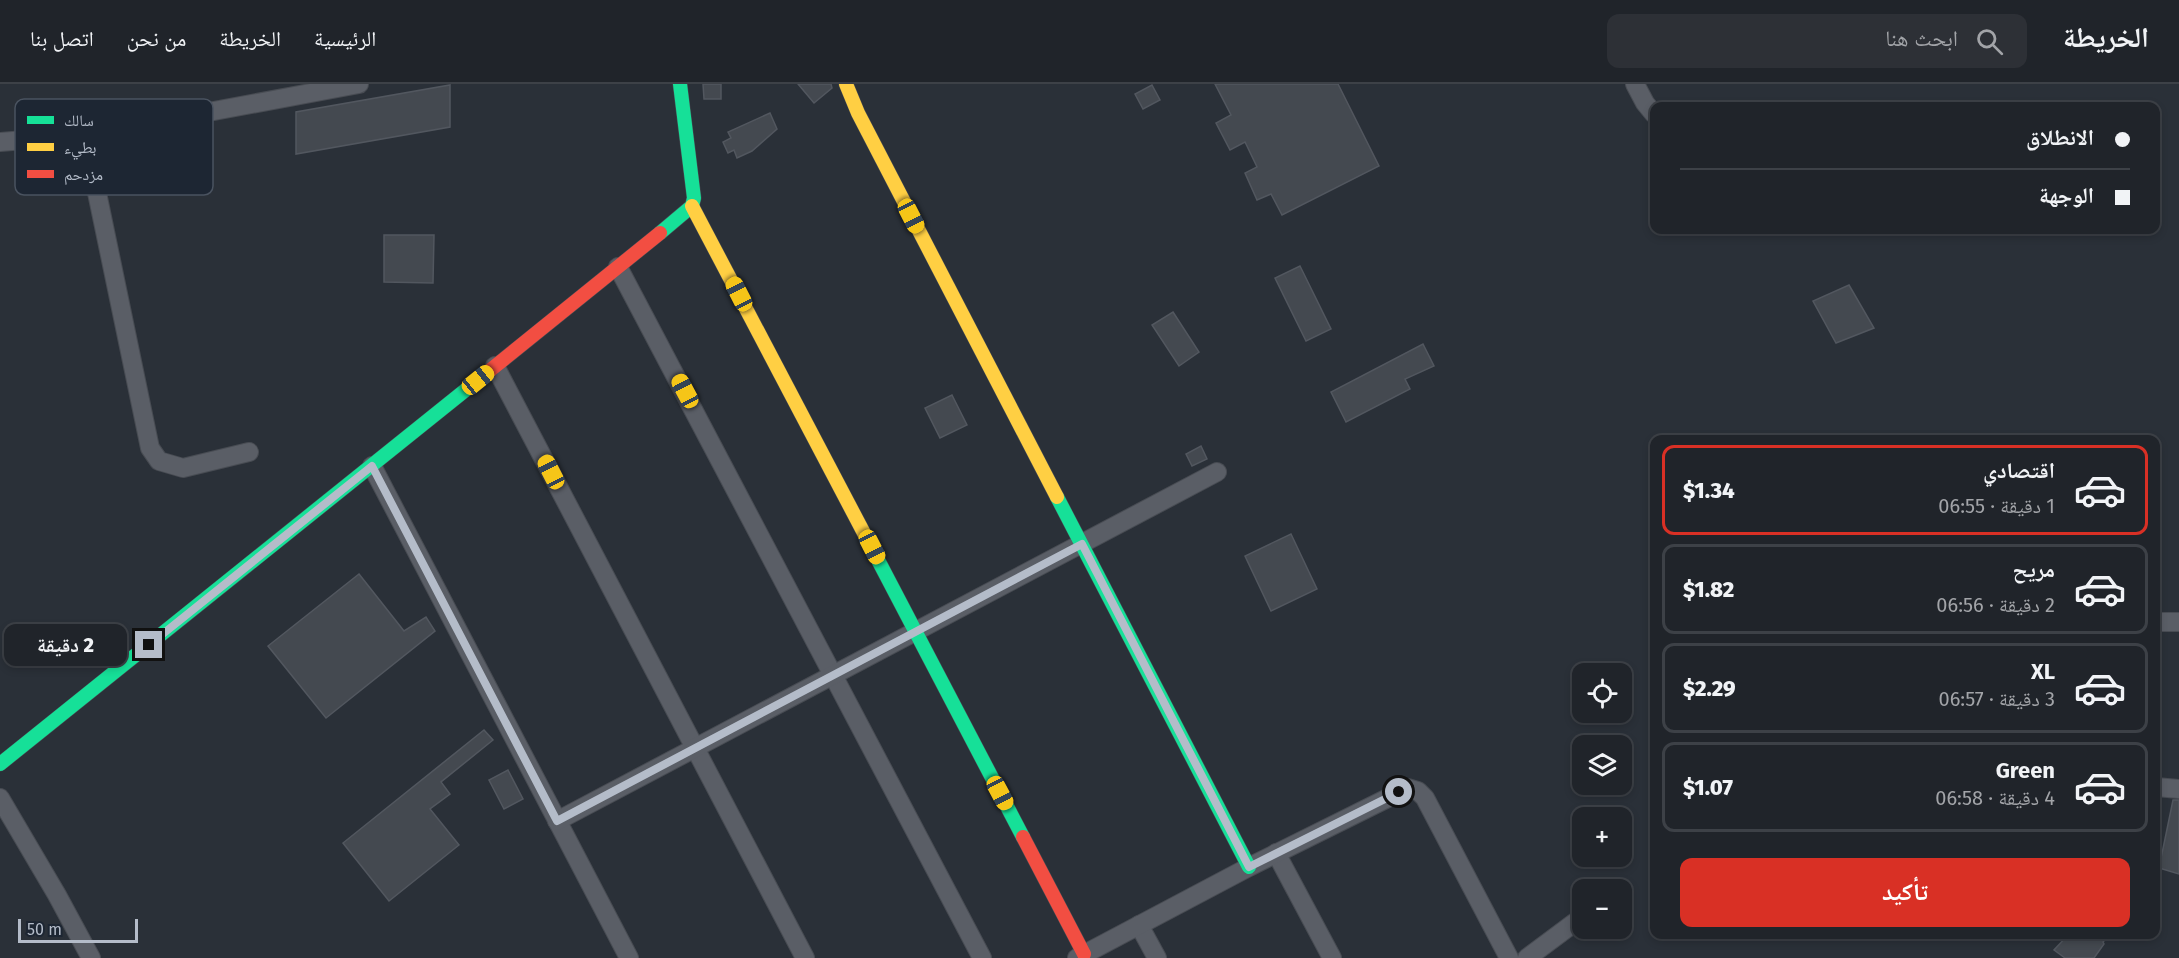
<!DOCTYPE html>
<html lang="ar">
<head>
<meta charset="utf-8">
<style>
  :root { --surface:#20242a; --page:#2d3036; --text:#f1f3f6; --muted:#a2a4a8; --line:#3d4147; --accent:#d93025 }
  body { margin:0; font-family:"Fira Sans","Noto Naskh Arabic",sans-serif; background:var(--page); color:var(--text); direction:rtl; height:100vh; display:flex; flex-direction:column; font-size:22px; white-space:nowrap }
  * { box-sizing:border-box; margin:0 }
  p { font-size:20px; color:var(--muted) }
  .icon { flex:none; width:33px; height:33px; fill:none; stroke:currentColor; stroke-width:2; stroke-linecap:round; stroke-linejoin:round }
  .map { position:relative; flex:1; overflow:hidden; direction:ltr }
  .panel { position:absolute; left:1650px; top:351px; width:510px; height:504px; display:flex; flex-direction:column; background:var(--surface); border-radius:12px; box-shadow:0 3px 9px #0003,0 0 0 2px var(--line); direction:rtl }
  .panel>* { flex:none }
  .guide { position:absolute; left:1650px; top:18px; width:510px; height:132px; border-radius:12px; box-shadow:0 3px 9px #0003,0 0 0 2px var(--line); direction:rtl; display:grid; align-content:center; height:132px; padding:0 30px; background:var(--surface) }
  .tools { position:absolute; left:1572px; top:579px; display:grid; gap:12px }
  .tools a { display:grid; place-items:center; width:60px; height:60px; border-radius:12px; background:var(--surface); box-shadow:0 3px 9px #0003,0 0 0 2px var(--line); font-size:30px }
  .scale { position:absolute; left:18px; bottom:15px; width:120px; box-sizing:border-box; padding-left:6px; border:3px solid #b4bcc9; border-top:0; font-size:16px; line-height:21px; white-space:nowrap; color:#b4bcc9; -webkit-text-stroke:4px #1d2633; paint-order:stroke }
  .end { position:absolute; width:27px; height:27px; margin:-14px; border:8px solid #b4bcc9; background:#111; box-shadow:0 0 0 3px #111 }
  .from { border-radius:50% }
  .bubble { position:absolute; height:42px; border-radius:12px; background:var(--surface); box-shadow:0 3px 9px #0003,0 0 0 2px var(--line); font-size:20px; font-weight:800; line-height:42px; text-align:center; direction:rtl }
  .car { position:absolute; width:18px; height:36px; margin:-18px -9px; border-radius:8px; box-shadow:0 0 4px 2px #0007; background:linear-gradient(#f5c518 24%,#345 0 40%,#f5c518 0 76%,#345 0 86%,#f5c518 0) }
  .guide b { display:flex; align-items:center; gap:21px; height:57px; font-size:22px }
  .guide b+b { border-top:2px solid var(--line) }
  .guide i { width:15px; height:15px; background:var(--text) }
  ul { padding:10px 0 0; list-style:none }
  li { display:flex; align-items:center; gap:18px; height:90px; margin:0 12px 9px; padding:0 18px; border:3px solid var(--line); border-radius:12px }
  li div { flex:1 }
  li b { display:block; font-size:22px }
  li em { font-style:normal; font-weight:800 }
  li.selected { border-color:var(--accent) }
  li>.icon { width:54px; height:54px; stroke-width:1.5 }
  .primary-button { display:flex; gap:12px; margin-top:auto; padding:12px 30px }
  .primary-button a { flex:1; height:69px; border-radius:12px; background:var(--accent); color:#fff; font-size:24px; font-weight:800; line-height:69px; text-align:center }
  header { display:flex; align-items:center; gap:36px; box-sizing:border-box; height:84px; padding:0 30px; background:var(--surface); border-bottom:2px solid var(--line) }
  header strong { font-size:28px }
  nav { display:flex; gap:33px; margin-inline-start:auto; font-size:21px }
  .search { width:420px; height:54px; background:var(--page); display:flex; align-items:center; gap:15px; box-sizing:border-box; padding:0 21px; border-radius:12px; color:var(--muted); font-size:22px }
  .map>svg:first-child { display:block }
</style>
</head>
<body>
<header>
<strong>الخريطة</strong>
<div class="search"><svg class="icon" aria-label="search" viewBox="0 0 24 24"><circle cx="10" cy="10" r="6"/><path d="M15 15l6 6"/></svg>ابحث هنا</div>
<nav><a>الرئيسية</a><a>الخريطة</a><a>من نحن</a><a>اتصل بنا</a></nav>
</header>
<div class="map">
<svg width="2179" height="874" viewBox="0 0 2179 874">
  <rect width="100%" height="100%" fill="#2a3038"/>
  <!-- building -->
  <g fill="#444950" stroke="#52575f" stroke-width="1.5">
    <polygon points="703,0 721,0 721,15 704,15"/>
    <polygon points="798,0 831,0 832,4 814,19"/>
    <polygon points="1215,0 1338,0 1379,82 1282,131 1271,110 1257,116 1245,89 1257,83 1245,58 1230,66 1216,39 1231,31"/>
    <polygon points="450,1 450,43 296,70 296,28"/>
    <polygon points="1152,1 1160,16 1143,25 1135,10"/>
    <polygon points="770,29 777,45 752,67 737,74 734,66 728,69 723,58 731,54 728,48"/>
    <polygon points="384,151 434,151 433,199 384,198"/>
    <polygon points="1300,182 1331,245 1306,257 1275,194"/>
    <polygon points="1849,201 1874,244 1836,259 1813,217"/>
    <polygon points="1173,228 1199,268 1179,282 1152,241"/>
    <polygon points="1423,260 1434,282 1405,295 1410,305 1346,338 1331,308"/>
    <polygon points="952,311 967,341 940,354 925,324"/>
    <polygon points="1201,362 1207,375 1192,382 1186,370"/>
    <polygon points="1291,450 1317,505 1271,527 1245,472"/>
    <polygon points="359,490 404,547 426,533 435,547 326,634 268,562"/>
    <polygon points="484,646 493,656 441,698 450,710 430,725 459,761 389,817 343,759"/>
    <polygon points="508,686 523,715 504,725 489,696"/>
    <polygon points="2173,716 2179,716 2179,790 2159,784"/>
    <polygon points="2069,850 2110,850 2103,858 2104,860 2094,874 2065,874 2054,866"/>
  </g>
  <g fill="none" stroke-linecap="round" stroke-linejoin="round">
    <!-- street casing -->
    <g stroke="#484c53" stroke-width="20">
      <g id="street">
        <polyline points="1635,0 1645,19 1654,30"/>
        <polyline points="85,51 150,364 159,377 183,384 249,368"/>
        <polyline points="0,58 85,51 359,0"/>
        <polyline points="618,183 982,874"/>
        <polyline points="495,282 805,874"/>
        <polyline points="372,382 629,874"/>
        <polyline points="2156,538 2179,538"/>
        <polyline points="2156,703 2179,705"/>
        <polyline points="0,714 57,811 91,874"/>
        <polyline points="557,737 1217,388"/>
        <polyline points="1276,769 1332,874"/>
        <polyline points="1139,841 1157,874"/>
        <polyline points="1077,874 1249,783 1408,704 1418,707 1425,714 1509,874"/>
        <polyline points="1527,874 1582,833"/>
      </g>
    </g>
    <!-- fast casing -->
    <g stroke="#484c53" stroke-width="15">
      <g id="fast">
        <polyline points="660,149 692,122 694,114 680,0"/>
        <polyline points="1057,413 1249,783"/>
        <polyline points="866,453 1023,753"/>
        <polyline points="0,680 478,296"/>
      </g>
    </g>
    <!-- slow casing -->
    <g stroke="#484c53" stroke-width="15">
      <g id="slow">
        <polyline points="846,0 858,29 1057,413"/>
        <polyline points="692,122 866,453"/>
      </g>
    </g>
    <!-- jam casing -->
    <g stroke="#484c53" stroke-width="15">
      <g id="jam">
        <polyline points="478,296 660,149"/>
        <polyline points="1023,753 1084,870"/>
      </g>
    </g>
    <!-- street -->
    <use href="#street" stroke="#5a5e66" stroke-width="18"/>
    <!-- fast -->
    <use href="#fast" stroke="#16e098" stroke-width="14"/>
    <!-- slow -->
    <use href="#slow" stroke="#ffcf43" stroke-width="14"/>
    <!-- jam -->
    <use href="#jam" stroke="#f24e42" stroke-width="14"/>
  </g>
  <g fill="none" stroke-linecap="round" stroke-linejoin="round">
    <!-- route -->
    <polyline stroke="#b4bcc9" stroke-width="8" points="149,561 372,382 557,737 1082,460 1249,783 1399,708"/>
  </g>
  <!-- legend -->
  <rect x="15" y="15" width="198" height="96" rx="9" fill="#1d2633" stroke="#4a5360" stroke-width="1.5"/>
  <rect x="27" y="32" width="27" height="8" fill="#16e098"/>
  <rect x="27" y="59" width="27" height="8" fill="#ffcf43"/>
  <rect x="27" y="86" width="27" height="8" fill="#f24e42"/>
  <g font-size="16" fill="#b4bcc9">
    <text x="64" y="42">سالك</text>
    <text x="64" y="69">بطيء</text>
    <text x="64" y="96">مزدحم</text>
  </g>
</svg>
<div class="tools">
<a><svg class="icon" aria-label="locate" viewBox="0 0 24 24"><circle cx="12" cy="12" r="6"/><path d="M12 2v4M12 18v4M2 12h4M18 12h4"/></svg></a>
<a><svg class="icon" aria-label="layers" viewBox="0 0 24 24"><path d="M12 4l9 5-9 5-9-5zM3 14l9 5 9-5"/></svg></a>
<a>+</a>
<a>−</a>
</div>
<div class="scale">50 m</div>
<i class="end from" style="left:1399px;top:708px"></i>
<i class="end" style="left:149px;top:561px"></i>
<div class="bubble" style="left:4px;top:540px;width:123px">2 دقيقة</div>
<i class="car" style="left:911px;top:132px;rotate:153deg"></i>
<i class="car" style="left:739px;top:210px;rotate:333deg"></i>
<i class="car" style="left:478px;top:296px;rotate:51deg"></i>
<i class="car" style="left:685px;top:307px;rotate:332deg"></i>
<i class="car" style="left:551px;top:388px;rotate:333deg"></i>
<i class="car" style="left:872px;top:463px;rotate:153deg"></i>
<i class="car" style="left:1000px;top:709px;rotate:152deg"></i>
<div class="guide">
<b><i class="from"></i>الانطلاق</b>
<b><i></i>الوجهة</b>
</div>
<section class="panel">
<ul>
<li class="selected"><svg class="icon" aria-label="car" viewBox="0 0 24 24"><path d="M5 17H2v-5l4-1 3-4h7l3 4 3 1v5h-3M9 17h6M6 11h13"/><circle cx="7" cy="17" r="2"/><circle cx="17" cy="17" r="2"/></svg><div><b>اقتصادي</b><p>1 دقيقة · 06:55</p></div><em>$1.34</em></li>
<li><svg class="icon" aria-label="car" viewBox="0 0 24 24"><path d="M5 17H2v-5l4-1 3-4h7l3 4 3 1v5h-3M9 17h6M6 11h13"/><circle cx="7" cy="17" r="2"/><circle cx="17" cy="17" r="2"/></svg><div><b>مريح</b><p>2 دقيقة · 06:56</p></div><em>$1.82</em></li>
<li><svg class="icon" aria-label="car" viewBox="0 0 24 24"><path d="M5 17H2v-5l4-1 3-4h7l3 4 3 1v5h-3M9 17h6M6 11h13"/><circle cx="7" cy="17" r="2"/><circle cx="17" cy="17" r="2"/></svg><div><b>XL</b><p>3 دقيقة · 06:57</p></div><em>$2.29</em></li>
<li><svg class="icon" aria-label="car" viewBox="0 0 24 24"><path d="M5 17H2v-5l4-1 3-4h7l3 4 3 1v5h-3M9 17h6M6 11h13"/><circle cx="7" cy="17" r="2"/><circle cx="17" cy="17" r="2"/></svg><div><b>Green</b><p>4 دقيقة · 06:58</p></div><em>$1.07</em></li>
</ul>
<div class="primary-button"><a>تأكيد</a></div>
</section>
</div>
</body>
</html>
